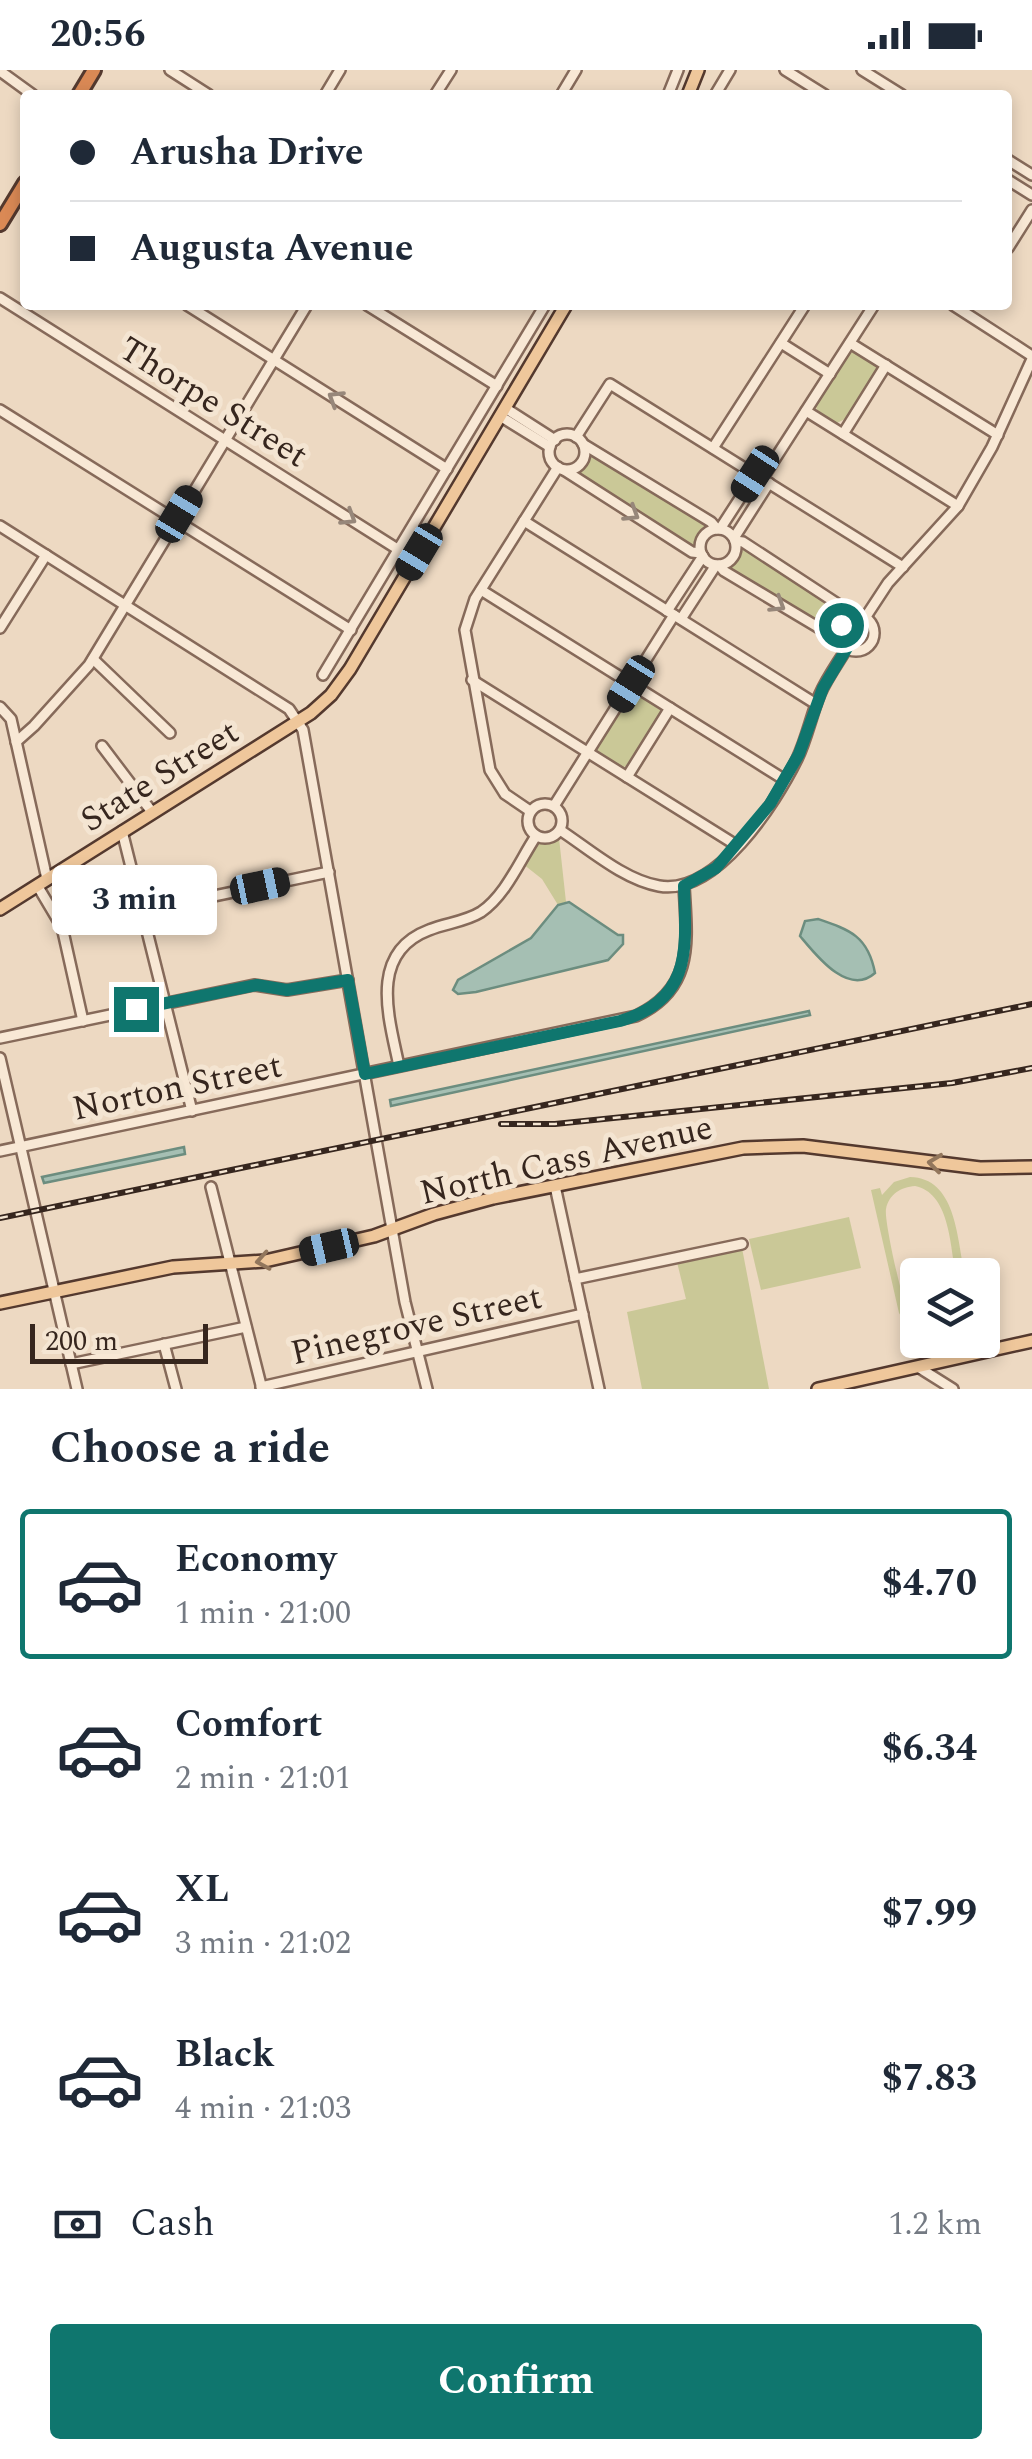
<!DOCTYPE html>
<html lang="en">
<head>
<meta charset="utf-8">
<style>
  :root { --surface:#fff; --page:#f6f6f7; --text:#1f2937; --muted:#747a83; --line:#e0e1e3; --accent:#0f766e }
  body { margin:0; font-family:Spectral,serif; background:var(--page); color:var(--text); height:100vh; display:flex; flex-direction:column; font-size:38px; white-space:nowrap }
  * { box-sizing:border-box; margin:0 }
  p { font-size:32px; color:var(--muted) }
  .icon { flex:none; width:55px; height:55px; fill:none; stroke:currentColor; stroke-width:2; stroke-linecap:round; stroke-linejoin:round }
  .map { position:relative; height:1319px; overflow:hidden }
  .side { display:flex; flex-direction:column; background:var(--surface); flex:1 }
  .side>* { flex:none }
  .hud { position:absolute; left:20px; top:20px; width:992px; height:220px; border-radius:10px; box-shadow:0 5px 15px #0003; display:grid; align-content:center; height:220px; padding:0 50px; background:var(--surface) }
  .tools { position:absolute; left:900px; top:1188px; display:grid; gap:20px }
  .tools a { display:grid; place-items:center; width:100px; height:100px; border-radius:10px; background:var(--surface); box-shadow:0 5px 15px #0003; font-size:50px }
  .scale { position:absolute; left:30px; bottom:25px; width:178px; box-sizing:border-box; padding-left:10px; border:5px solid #36261e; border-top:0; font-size:28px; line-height:35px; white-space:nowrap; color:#36261e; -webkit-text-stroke:8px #f4e5d2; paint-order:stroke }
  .end { position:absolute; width:45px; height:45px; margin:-22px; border:12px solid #0f766e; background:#fff; box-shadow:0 0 0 5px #fff }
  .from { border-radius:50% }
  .bubble { position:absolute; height:70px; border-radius:10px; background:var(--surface); box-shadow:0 5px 15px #0003; font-size:32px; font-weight:700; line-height:70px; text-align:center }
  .car { position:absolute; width:30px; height:60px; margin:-30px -15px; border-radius:12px; box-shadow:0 0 8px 2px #0007; background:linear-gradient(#222 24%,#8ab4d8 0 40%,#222 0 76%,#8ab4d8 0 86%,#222 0) }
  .hud b { display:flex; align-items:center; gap:35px; height:95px; font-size:38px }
  .hud b+b { border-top:2px solid var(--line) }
  .hud i { width:25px; height:25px; background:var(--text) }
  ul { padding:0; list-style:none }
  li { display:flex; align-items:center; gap:30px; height:150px; margin:0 20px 15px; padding:0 30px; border:5px solid transparent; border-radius:10px }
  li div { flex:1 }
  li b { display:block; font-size:38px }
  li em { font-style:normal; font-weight:700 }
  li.selected { border-color:var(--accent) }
  li>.icon { width:90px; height:90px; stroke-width:1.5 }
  h2 { padding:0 50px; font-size:45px; line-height:120px }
  .pay { display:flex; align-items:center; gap:25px; height:110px; padding:0 50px; font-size:38px }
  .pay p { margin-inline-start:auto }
  .primary-button { display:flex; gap:20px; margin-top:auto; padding:20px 50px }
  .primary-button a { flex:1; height:115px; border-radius:10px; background:var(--accent); color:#fff; font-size:40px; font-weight:700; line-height:115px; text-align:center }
  .status { display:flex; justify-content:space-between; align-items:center; height:70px; padding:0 50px; background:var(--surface); direction:ltr }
  .status svg { height:28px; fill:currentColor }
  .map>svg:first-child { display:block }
</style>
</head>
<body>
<div class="status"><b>20:56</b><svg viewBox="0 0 49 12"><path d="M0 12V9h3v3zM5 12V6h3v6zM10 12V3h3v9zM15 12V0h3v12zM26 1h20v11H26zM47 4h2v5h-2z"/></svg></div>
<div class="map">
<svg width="1032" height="1319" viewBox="0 0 1032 1319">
  <rect width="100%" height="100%" fill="#edd9c2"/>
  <!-- green -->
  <g fill="#cac897">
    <polygon points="856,281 873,292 877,299 847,348 835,354 818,343 815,334 848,284"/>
    <polygon points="589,382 708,455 700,465 696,477 576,404 585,394"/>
    <polygon points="740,476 847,543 839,550 834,564 728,498 736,488"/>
    <polygon points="637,622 661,641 631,694 621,698 599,684 596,678 628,625"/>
    <polygon points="559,768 566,832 558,835 542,809 523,794 535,774"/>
    <path d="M 910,1107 C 957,1108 957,1170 965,1205 L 956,1205 C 950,1176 950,1123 915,1116 C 901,1117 889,1124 886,1139 C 884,1151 902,1230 908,1242 C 913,1252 918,1252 917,1263 L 906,1254 L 899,1243 L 871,1120 L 880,1118 L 882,1125 L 894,1112 Z"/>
    <polygon points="849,1147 861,1198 761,1220 749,1169"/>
    <polygon points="742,1178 769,1319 642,1319 627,1242 686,1229 677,1192"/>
  </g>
  <!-- water -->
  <g fill="#a5bfb3" stroke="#6c8d7f" stroke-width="2.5">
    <polygon points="569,832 618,865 623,865 623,874 608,890 476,922 458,924 453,920 458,910 531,868 558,835"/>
    <path d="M 818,849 C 850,860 868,866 875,903 C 848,927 816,885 800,866 L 805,851 Z"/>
    <polygon points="809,941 810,945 391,1036 390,1030"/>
    <polygon points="184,1077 185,1084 44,1113 42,1107"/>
  </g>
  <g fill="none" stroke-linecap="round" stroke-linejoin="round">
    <!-- minor casing -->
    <g stroke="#866a5a" stroke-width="14">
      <g id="minor">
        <polyline points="170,0 209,25"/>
        <polyline points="785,0 825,25"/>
        <polyline points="862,0 902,25"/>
        <polyline points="0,1 33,25"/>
        <polyline points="325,25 340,0"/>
        <polyline points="435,25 451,0"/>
        <polyline points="561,25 576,0"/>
        <polyline points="668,25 678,0"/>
        <polyline points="715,25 730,0"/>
        <polyline points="1008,90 1032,105"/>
        <polyline points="1008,110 1032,125"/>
        <polyline points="1008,178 1032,140"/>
        <polyline points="0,228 399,480"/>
        <polyline points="187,235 447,399"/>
        <polyline points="367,235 497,316"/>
        <polyline points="953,235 1032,286"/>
        <polyline points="781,273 830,304"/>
        <polyline points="850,273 998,365"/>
        <polyline points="505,338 555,370"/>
        <polyline points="0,340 351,560"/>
        <polyline points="806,341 958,436"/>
        <polyline points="500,346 550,377"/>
        <polyline points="843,364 886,295"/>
        <circle cx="567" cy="382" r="18"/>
        <polyline points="576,367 610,314 903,497"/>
        <polyline points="583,374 711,452 717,459"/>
        <polyline points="713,378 805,235"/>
        <polyline points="564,400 692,482 701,483"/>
        <polyline points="762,409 874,235"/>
        <polyline points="524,451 816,634"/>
        <polyline points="0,456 289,639 303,660 405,1232 427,1319"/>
        <polyline points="720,459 755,405"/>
        <circle cx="718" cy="477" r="18"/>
        <polyline points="734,468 769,413"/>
        <polyline points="735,471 743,472 856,546"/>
        <polyline points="719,495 724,501 841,571"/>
        <polyline points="481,520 785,710"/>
        <polyline points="667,541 703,486"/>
        <circle cx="856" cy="563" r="18"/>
        <polyline points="865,548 888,513 958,436 992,377 1032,289"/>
        <polyline points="681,549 716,495"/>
        <polyline points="0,558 46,485"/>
        <polyline points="93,589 170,663"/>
        <polyline points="323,605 545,235"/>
        <polyline points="472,610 736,775"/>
        <polyline points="0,637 11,649 47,809"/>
        <polyline points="16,672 34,656 89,595 307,235"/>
        <polyline points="102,676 152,742"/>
        <polyline points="627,707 670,638"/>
        <circle cx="545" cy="751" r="17"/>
        <polyline points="554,736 674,545"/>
        <polyline points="530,741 505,724 490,700 465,560 475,529 558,397"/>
        <path d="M 560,760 C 589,779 624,810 659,816 C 716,826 775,734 797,689 C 807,668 811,646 820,624 C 827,608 838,593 847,578"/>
        <polyline points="122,761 192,1041"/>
        <polyline points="37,815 62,857 83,951"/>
        <polyline points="142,841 329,802"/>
        <polyline points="0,968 254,915 287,920 348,910"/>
        <polyline points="0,988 77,1319"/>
        <path d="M 399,996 C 389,948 368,883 429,860 C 446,853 465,852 481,842 C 506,825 520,790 536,766"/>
        <path d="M 0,1081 L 636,946 C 695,918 687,871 684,816"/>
        <polyline points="555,1116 599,1319"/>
        <polyline points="211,1117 262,1319"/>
        <polyline points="575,1209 742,1174"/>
        <polyline points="164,1274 176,1319"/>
        <polyline points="71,1294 246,1257"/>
        <polyline points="918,1297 953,1319"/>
        <polyline points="261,1317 583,1244"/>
      </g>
    </g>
    <!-- major casing -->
    <g stroke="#54392e" stroke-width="16">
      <g id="major">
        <polyline points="688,25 698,0"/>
        <polyline points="0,839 311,643 331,625 350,599 566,235"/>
        <polyline points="0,1233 173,1197 265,1191 374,1166 434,1144 493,1128 743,1078 803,1076 980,1098 1032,1097"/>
        <polyline points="818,1319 1032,1271"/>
      </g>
    </g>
    <!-- highway casing -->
    <g stroke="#54392e" stroke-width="18">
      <g id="highway">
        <polyline points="79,25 94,0"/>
        <polyline points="0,154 25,113"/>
      </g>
    </g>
    <!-- minor -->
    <use href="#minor" stroke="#f8e8d5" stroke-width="9"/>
    <!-- major -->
    <use href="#major" stroke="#efc79b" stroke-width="11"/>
    <!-- highway -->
    <use href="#highway" stroke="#da8955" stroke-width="12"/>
    <!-- rail casing -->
    <g stroke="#36261e" stroke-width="6">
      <g id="rail">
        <polyline points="501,1054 555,1054 952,1013 1032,998"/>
        <polyline points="0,1148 1032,934"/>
      </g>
    </g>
    <!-- rail -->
    <use href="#rail" stroke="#f4e5d2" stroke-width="2.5" stroke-dasharray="8" stroke-linecap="butt"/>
  </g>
  <!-- one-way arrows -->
  <defs><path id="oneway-chevron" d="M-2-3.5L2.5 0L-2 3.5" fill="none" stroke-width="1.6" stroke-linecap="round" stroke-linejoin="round" transform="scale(2.5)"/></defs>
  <g stroke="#97877a">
    <use href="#oneway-chevron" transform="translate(335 328) rotate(-148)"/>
    <use href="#oneway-chevron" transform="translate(632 444) rotate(32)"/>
    <use href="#oneway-chevron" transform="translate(349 448) rotate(32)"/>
    <use href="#oneway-chevron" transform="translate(778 535) rotate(32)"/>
  </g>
  <g stroke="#92765c">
    <use href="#oneway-chevron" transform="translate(935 1093) rotate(-173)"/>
    <use href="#oneway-chevron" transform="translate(263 1191) rotate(170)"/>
  </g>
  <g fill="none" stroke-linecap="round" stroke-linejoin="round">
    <!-- route -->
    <path stroke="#0f766e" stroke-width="12" d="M 136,939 L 257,915 L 287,920 L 348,910 L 365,1004 L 620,951 C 693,930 686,877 684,816 L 716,798 L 770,734 L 799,684 L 823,618 L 847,578 L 840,569 L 841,555"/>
  </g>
  <g text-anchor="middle" stroke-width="10" stroke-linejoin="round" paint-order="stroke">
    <!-- street labels -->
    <g font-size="35" fill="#36261e" stroke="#f4e5d2">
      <text transform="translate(214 331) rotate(32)" y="12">Thorpe Street</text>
      <text transform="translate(159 705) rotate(-32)" y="12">State Street</text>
      <text transform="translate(177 1016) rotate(-12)" y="12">Norton Street</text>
      <text transform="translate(566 1089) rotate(-13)" y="12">North Cass Avenue</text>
      <text transform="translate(416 1254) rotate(-13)" y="12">Pinegrove Street</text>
    </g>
  </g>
</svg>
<div class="tools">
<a><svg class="icon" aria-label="layers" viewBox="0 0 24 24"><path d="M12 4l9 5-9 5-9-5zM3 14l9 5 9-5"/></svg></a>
</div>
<div class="scale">200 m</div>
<i class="end from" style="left:841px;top:555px"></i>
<i class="end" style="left:136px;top:939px"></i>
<div class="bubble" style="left:52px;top:795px;width:165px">3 min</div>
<i class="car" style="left:755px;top:404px;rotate:213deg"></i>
<i class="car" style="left:179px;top:444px;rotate:31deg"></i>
<i class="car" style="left:419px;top:482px;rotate:211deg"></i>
<i class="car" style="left:631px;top:614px;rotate:212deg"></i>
<i class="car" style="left:260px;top:816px;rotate:78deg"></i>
<i class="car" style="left:329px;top:1177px;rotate:257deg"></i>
<div class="hud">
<b><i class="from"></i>Arusha Drive</b>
<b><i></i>Augusta Avenue</b>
</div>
</div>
<section class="side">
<h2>Choose a ride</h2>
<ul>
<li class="selected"><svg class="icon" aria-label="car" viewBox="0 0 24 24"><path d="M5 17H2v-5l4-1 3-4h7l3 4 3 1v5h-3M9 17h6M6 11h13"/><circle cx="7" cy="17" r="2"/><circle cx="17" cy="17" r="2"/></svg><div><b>Economy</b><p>1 min · 21:00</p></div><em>$4.70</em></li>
<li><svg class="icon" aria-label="car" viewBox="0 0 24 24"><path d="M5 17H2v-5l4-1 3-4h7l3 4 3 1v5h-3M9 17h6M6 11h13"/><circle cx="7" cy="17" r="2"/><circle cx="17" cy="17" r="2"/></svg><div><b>Comfort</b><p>2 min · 21:01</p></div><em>$6.34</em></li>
<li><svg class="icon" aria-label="car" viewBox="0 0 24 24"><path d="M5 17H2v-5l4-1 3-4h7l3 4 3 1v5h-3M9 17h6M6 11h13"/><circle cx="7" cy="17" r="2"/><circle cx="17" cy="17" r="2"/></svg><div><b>XL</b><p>3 min · 21:02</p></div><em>$7.99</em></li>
<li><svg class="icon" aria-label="car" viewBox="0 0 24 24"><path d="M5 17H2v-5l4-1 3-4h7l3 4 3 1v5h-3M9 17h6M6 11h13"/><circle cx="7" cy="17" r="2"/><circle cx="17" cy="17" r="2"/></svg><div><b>Black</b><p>4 min · 21:03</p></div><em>$7.83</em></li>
</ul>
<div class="pay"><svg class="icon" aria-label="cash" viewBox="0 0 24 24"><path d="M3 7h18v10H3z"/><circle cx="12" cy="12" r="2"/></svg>Cash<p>1.2 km</p></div>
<div class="primary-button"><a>Confirm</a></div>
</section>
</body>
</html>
